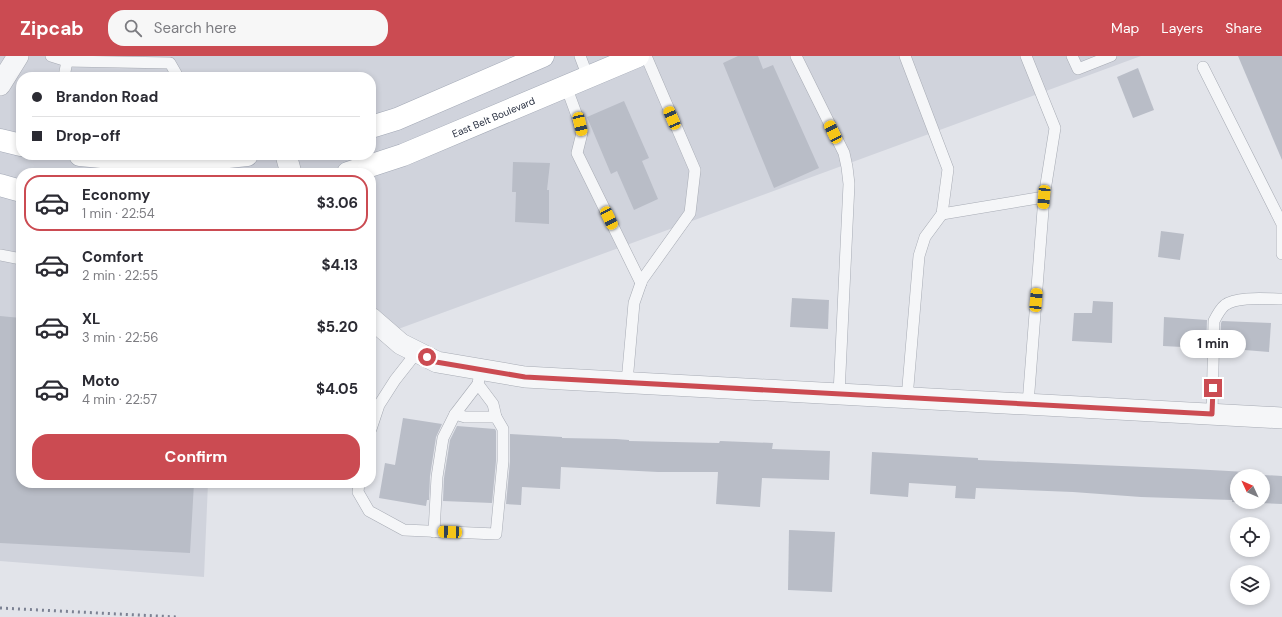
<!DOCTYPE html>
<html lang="en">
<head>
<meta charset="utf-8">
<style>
  :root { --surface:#fff; --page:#f7f7f7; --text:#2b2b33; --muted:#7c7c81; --line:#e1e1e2; --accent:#cb4b52 }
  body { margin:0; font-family:"DM Sans",sans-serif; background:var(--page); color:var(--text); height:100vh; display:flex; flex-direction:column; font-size:15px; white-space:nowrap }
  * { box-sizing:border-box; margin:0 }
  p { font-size:13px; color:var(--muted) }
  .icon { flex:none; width:22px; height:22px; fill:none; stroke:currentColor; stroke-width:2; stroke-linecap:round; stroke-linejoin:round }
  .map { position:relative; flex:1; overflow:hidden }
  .details { position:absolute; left:16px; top:112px; width:360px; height:320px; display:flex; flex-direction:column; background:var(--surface); border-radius:16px; box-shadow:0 2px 6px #0003 }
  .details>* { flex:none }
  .top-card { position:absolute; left:16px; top:16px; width:360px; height:88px; border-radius:16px; box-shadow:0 2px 6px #0003; display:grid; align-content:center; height:88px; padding:0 16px; background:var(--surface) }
  .needle { width:26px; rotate:314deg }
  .tools { position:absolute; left:1230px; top:413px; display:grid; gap:8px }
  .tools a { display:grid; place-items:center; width:40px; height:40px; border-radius:50%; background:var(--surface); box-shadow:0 2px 6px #0003; font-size:20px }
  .end { position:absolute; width:18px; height:18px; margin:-9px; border:5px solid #cb4b52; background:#fff; box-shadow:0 0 0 2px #fff }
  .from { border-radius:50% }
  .bubble { position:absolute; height:28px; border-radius:14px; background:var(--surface); box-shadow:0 2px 6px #0003; font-size:13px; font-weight:700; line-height:28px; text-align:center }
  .car { position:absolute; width:12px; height:24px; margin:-12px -6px; border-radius:5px; box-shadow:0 0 3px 1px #0007; background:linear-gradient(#f5c518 24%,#345 0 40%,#f5c518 0 76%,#345 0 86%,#f5c518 0) }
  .top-card b { display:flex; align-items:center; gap:14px; height:38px; font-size:15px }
  .top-card b+b { border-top:1px solid var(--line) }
  .top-card i { width:10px; height:10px; background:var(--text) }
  ul { padding:7px 0 0; list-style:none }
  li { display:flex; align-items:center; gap:12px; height:56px; margin:0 8px 6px; padding:0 8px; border:2px solid transparent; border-radius:16px }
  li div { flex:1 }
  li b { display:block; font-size:15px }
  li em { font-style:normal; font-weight:700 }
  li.on { border-color:var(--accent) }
  li>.icon { width:36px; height:36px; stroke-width:1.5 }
  .button { display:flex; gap:8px; margin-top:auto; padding:8px 16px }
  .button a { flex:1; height:46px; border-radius:16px; background:var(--accent); color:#fff; font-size:16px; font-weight:700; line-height:46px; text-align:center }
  header { display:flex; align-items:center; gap:24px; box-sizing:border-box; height:56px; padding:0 20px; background:var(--accent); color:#fff }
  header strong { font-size:19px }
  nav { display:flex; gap:22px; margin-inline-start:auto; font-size:14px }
  .search { width:280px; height:36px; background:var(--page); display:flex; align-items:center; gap:10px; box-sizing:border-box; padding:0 14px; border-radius:16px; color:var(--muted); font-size:15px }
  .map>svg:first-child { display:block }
</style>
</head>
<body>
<header>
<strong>Zipcab</strong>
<div class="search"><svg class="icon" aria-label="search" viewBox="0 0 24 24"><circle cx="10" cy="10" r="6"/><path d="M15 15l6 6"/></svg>Search here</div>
<nav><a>Map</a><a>Layers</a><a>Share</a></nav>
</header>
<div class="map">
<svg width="1282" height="561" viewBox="0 0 1282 561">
  <rect width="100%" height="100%" fill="#e2e4ea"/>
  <!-- built -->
  <path fill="#d0d3dc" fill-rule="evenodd" d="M 0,0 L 1141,0 L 371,283 L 371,117 L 21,117 L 21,427 L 208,427 L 204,521 L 0,505 ZM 21,21 L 371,21 L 371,99 L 21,99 Z"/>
  <!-- building -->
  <g fill="#b9bdc7" fill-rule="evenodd">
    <polygon points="738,0 758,0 763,13 773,9 819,112 774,132 723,7"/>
    <polygon points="1238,0 1282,0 1282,104"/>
    <polygon points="1138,12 1154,54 1133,62 1117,21"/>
    <polygon points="624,45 649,102 642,105 658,143 634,154 617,115 611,118 587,61"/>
    <polygon points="513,106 550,107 547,134 549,134 549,168 515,166 516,136 512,136"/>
    <polygon points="1161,175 1184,178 1180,204 1158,201"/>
    <polygon points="792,242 829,244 828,273 790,271"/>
    <polygon points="1093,245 1113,246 1112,287 1072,285 1074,257 1092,257"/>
    <polygon points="0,260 21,262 21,427 194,427 190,497 0,487"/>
    <polygon points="1164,261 1207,264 1206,291 1201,290 1201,292 1163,290"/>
    <polygon points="1222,265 1271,267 1269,296 1220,292 1221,267"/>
    <polygon points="403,362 442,368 436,381 430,420 429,444 427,444 426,450 379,442 385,407 395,409"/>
    <polygon points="457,370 495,373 496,375 496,405 492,447 443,445 444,422 450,384"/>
    <polygon points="510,378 562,381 562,382 616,383 629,384 629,385 719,387 720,385 773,387 772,393 830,395 829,424 762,422 760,451 716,448 718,416 658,416 561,411 560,433 522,431 521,449 506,448 510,406"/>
    <path d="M 872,396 L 978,402 L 978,404 L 1192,413 L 1247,416 L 1247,418 L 1282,420 L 1282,448 L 1232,446 L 1232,444 L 1141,441 L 1073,436 L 976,432 L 975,443 L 955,442 L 956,430 L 909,427 L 908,441 L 870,438 ZM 1237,420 L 1263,420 L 1263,446 L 1237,446 Z"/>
    <polygon points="789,474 835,476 832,536 788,534"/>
  </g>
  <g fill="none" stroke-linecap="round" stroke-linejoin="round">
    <!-- lane casing -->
    <g stroke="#a7abb4" stroke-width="12">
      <g id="lane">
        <polyline points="51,0 67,5 170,7 178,21"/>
        <polyline points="580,0 588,21"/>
        <polyline points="796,0 844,97 847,111 849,128 839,338"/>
        <polyline points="905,0 948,113 942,158 925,181 919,200 907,342"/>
        <polyline points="1026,0 1055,72 1044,141"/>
        <polyline points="1072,0 1078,13 1111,0"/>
        <polyline points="1203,11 1282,168 1282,198"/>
        <polyline points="64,21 67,5"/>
        <polyline points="566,30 577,60 582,77 577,97 641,227"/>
        <polyline points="942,158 1044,141 1028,348"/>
        <polyline points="0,199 21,203"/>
        <polyline points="627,326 634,247 642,224 690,157 695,114 646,0"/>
        <polyline points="455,358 465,361 496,361"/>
        <path d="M 1212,358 L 1214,265 C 1217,259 1220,253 1225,249 C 1237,240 1267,243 1282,243"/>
        <polyline points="371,373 379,349 395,324 417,296"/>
        <polyline points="359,427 358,436 369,455 404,474 496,478 503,405 503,373 496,361 493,348 478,328"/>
        <polyline points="434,476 437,421 443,382 455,358 478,328 479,322"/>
      </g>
    </g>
    <!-- street casing -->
    <g stroke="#a7abb4" stroke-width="22">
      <g id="street">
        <polyline points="0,29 18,0"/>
        <polyline points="286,99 291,117"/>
        <polyline points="371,262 401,288 437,306 525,321 1282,362"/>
      </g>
    </g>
    <!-- primary casing -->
    <g stroke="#a2a8b5" stroke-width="23">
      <g id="primary">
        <polyline points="371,71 397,63 543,0"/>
        <polyline points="0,84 21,89"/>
        <path d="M 80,99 C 137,105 190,106 247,99"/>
        <path id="s1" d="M 348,117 L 403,99 L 638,0"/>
        <polyline points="0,129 21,135"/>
      </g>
    </g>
    <!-- lane -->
    <use href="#lane" stroke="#f5f6f8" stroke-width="11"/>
    <!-- street -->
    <use href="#street" stroke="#f5f6f8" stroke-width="21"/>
    <!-- primary -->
    <use href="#primary" stroke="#fff" stroke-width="22"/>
    <!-- rail -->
    <polyline stroke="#7c8293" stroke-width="3" stroke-dasharray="2 4" stroke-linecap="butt" points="0,552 177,561"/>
  </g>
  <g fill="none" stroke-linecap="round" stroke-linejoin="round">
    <!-- route -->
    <polyline stroke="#cb4b52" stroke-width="5" points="427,301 436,306 525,321 1212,358 1213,332"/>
  </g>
  <g text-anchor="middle" stroke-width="3" stroke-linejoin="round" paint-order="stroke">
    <!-- street labels -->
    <g font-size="10" fill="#2a3142" stroke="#f2f4f7">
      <text dy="4" stroke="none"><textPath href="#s1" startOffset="156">East Belt Boulevard</textPath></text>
    </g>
  </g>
</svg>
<div class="tools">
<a><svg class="needle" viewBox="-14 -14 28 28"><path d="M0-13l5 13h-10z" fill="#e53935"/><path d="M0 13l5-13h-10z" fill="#7c7c81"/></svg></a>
<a><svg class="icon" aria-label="locate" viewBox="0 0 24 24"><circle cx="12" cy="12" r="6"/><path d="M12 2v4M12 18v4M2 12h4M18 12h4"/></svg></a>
<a><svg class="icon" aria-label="layers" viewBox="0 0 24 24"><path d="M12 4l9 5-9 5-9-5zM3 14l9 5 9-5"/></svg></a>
</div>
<i class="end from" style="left:427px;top:301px"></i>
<i class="end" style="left:1213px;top:332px"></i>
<div class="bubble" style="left:1180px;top:274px;width:66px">1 min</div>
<i class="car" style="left:672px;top:62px;rotate:337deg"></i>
<i class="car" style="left:580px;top:68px;rotate:167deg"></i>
<i class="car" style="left:833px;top:76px;rotate:334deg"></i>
<i class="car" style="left:1044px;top:141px;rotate:185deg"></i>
<i class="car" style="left:609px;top:162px;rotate:154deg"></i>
<i class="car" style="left:1036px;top:244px;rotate:5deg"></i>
<i class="car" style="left:450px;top:476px;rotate:272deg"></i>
<div class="top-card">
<b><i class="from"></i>Brandon Road</b>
<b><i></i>Drop-off</b>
</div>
<section class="details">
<ul>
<li class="on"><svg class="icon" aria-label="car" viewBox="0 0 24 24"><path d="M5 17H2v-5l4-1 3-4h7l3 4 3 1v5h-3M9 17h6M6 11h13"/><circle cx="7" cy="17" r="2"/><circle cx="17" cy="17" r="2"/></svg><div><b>Economy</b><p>1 min · 22:54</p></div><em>$3.06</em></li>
<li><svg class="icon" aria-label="car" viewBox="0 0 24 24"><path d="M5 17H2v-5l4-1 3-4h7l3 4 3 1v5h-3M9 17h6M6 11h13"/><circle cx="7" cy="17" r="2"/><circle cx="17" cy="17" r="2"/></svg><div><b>Comfort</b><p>2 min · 22:55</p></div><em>$4.13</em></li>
<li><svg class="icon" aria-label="car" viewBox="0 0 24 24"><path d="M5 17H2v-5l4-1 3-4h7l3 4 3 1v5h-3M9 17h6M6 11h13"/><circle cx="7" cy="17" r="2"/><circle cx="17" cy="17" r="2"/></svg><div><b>XL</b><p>3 min · 22:56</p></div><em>$5.20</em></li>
<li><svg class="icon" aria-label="car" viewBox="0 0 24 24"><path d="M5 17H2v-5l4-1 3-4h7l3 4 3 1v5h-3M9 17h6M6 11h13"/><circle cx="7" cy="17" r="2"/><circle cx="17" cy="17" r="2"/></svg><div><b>Moto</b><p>4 min · 22:57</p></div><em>$4.05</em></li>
</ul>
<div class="button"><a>Confirm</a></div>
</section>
</div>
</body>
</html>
